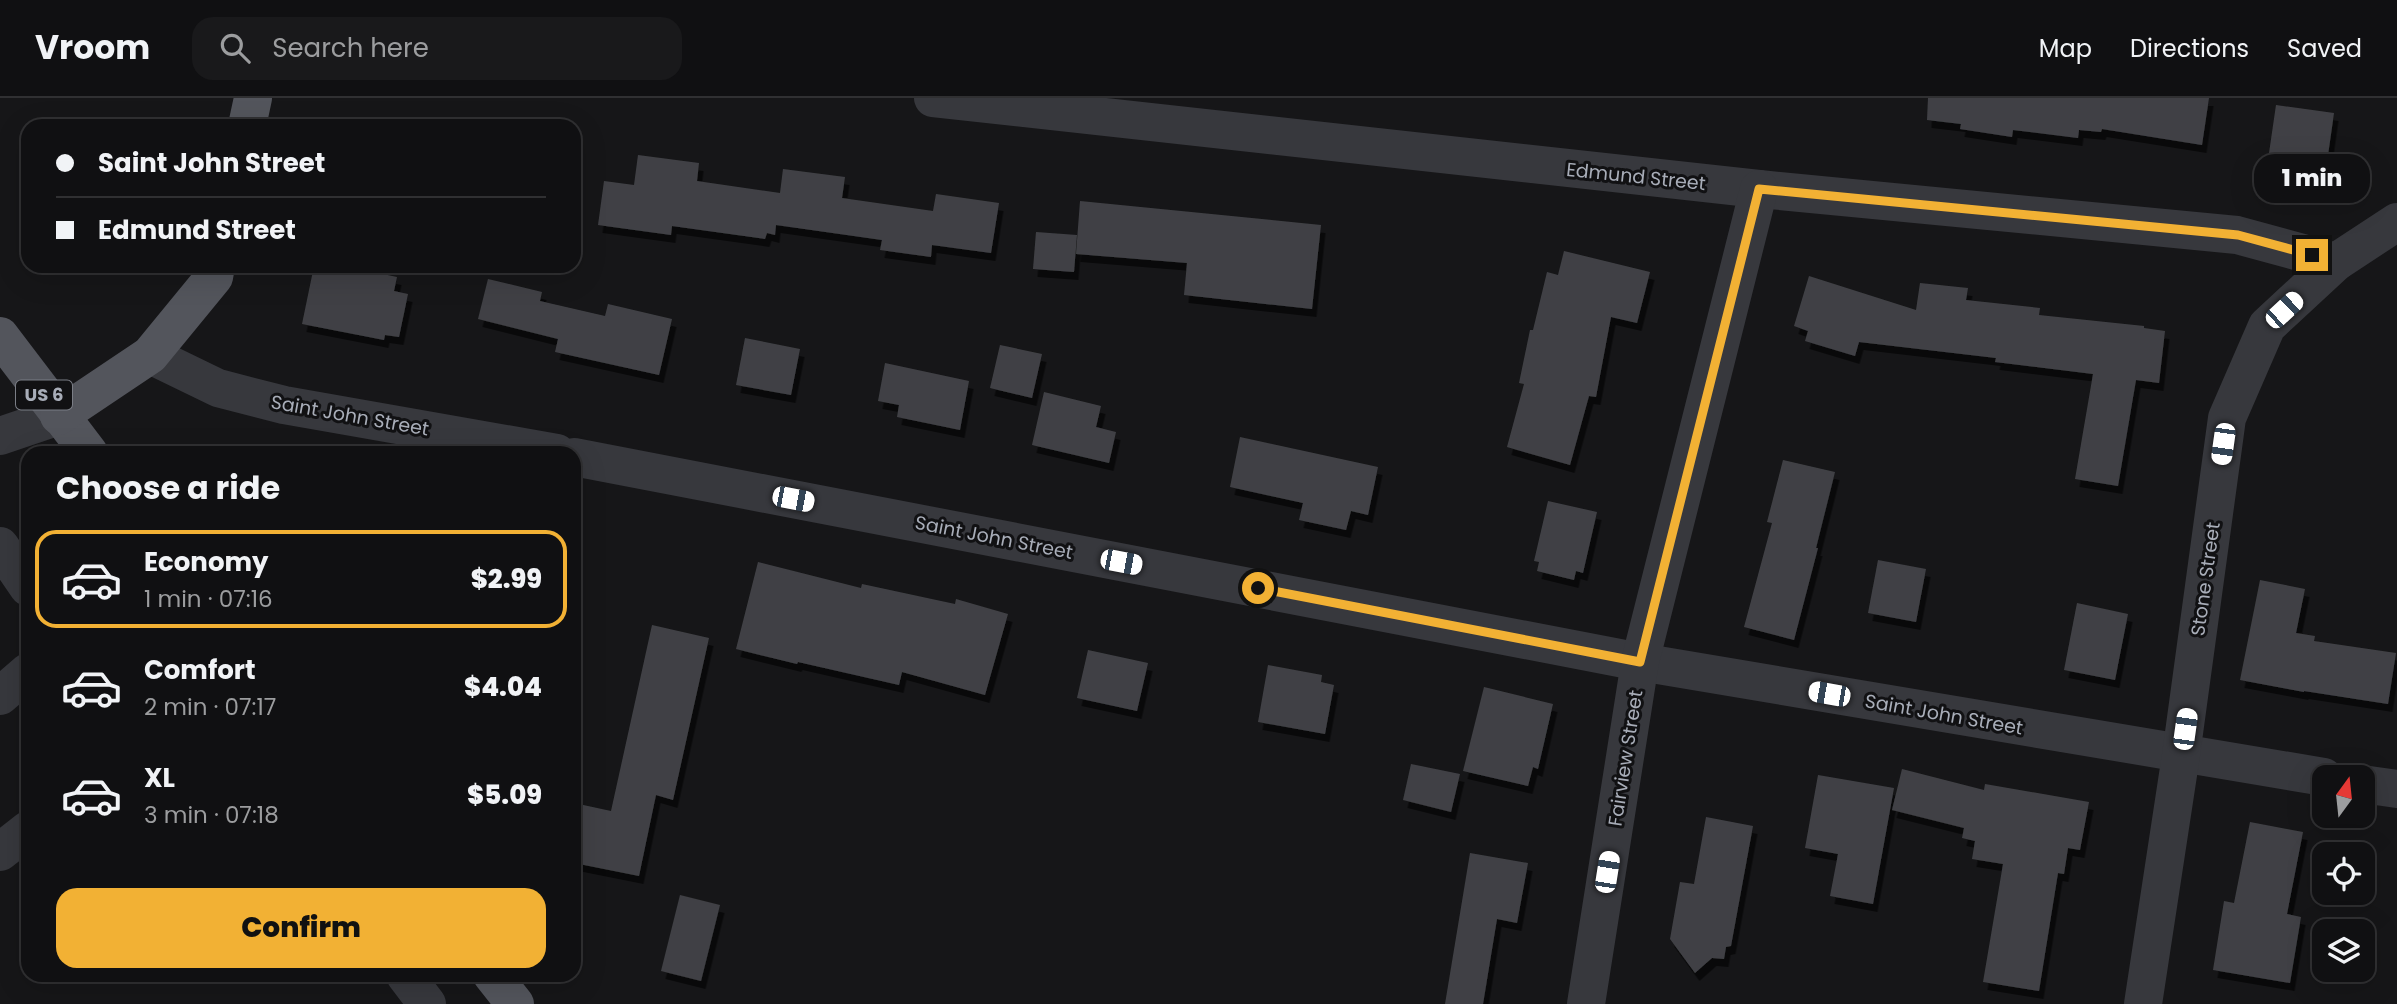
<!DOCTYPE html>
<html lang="en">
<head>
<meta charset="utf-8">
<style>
  :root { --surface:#101012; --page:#19191b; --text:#f1f3f6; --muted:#9c9d9f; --line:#303032; --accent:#f2b134 }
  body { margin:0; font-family:Poppins,sans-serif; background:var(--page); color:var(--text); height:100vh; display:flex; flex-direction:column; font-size:26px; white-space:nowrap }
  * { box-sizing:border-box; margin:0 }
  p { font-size:23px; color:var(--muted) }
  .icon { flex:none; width:38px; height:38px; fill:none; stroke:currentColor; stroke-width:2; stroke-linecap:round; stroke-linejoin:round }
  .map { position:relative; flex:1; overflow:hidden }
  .sheet { position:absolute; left:21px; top:348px; width:560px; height:536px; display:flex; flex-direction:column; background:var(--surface); border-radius:21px; box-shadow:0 7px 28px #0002,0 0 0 2px var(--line) }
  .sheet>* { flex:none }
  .banner { position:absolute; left:21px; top:21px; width:560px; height:154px; border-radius:21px; box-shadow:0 7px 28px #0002,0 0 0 2px var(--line); display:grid; align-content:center; height:154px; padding:0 35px; background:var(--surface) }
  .needle { width:46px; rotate:15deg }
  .fabs { position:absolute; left:2312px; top:667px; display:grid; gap:14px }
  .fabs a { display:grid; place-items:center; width:63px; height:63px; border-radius:14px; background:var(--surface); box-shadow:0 7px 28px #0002,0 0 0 2px var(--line); font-size:35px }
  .end { position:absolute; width:32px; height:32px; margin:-16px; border:9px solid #f2b134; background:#111; box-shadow:0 0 0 4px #111 }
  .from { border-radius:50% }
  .bubble { position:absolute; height:49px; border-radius:21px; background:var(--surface); box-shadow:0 7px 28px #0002,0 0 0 2px var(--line); font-size:23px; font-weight:800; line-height:49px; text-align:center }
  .car { position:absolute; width:21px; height:42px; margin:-21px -10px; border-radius:9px; box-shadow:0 0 5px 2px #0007; background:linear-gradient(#fff 24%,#345 0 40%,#fff 0 76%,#345 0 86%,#fff 0) }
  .banner b { display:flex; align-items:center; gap:24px; height:66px; font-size:26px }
  .banner b+b { border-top:2px solid var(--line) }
  .banner i { width:18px; height:18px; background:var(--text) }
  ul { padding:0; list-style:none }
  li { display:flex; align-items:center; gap:21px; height:98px; margin:0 14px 10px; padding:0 21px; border:4px solid transparent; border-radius:21px }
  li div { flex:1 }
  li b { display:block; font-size:26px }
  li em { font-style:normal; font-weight:800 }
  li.current { border-color:var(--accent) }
  li>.icon { width:63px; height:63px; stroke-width:1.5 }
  h2 { padding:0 35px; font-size:32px; line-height:84px }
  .primary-button { display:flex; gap:14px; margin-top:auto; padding:14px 35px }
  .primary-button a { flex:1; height:80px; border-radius:21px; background:var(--accent); color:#111; font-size:28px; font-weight:800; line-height:80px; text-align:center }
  header { display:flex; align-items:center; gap:42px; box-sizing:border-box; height:98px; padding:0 35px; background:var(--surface); border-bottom:2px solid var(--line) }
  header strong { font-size:33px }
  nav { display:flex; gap:38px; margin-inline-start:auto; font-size:24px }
  .search { width:490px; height:63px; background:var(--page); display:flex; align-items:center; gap:18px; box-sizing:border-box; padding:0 24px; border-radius:21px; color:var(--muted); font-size:26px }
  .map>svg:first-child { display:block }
</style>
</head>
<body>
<header>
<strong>Vroom</strong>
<div class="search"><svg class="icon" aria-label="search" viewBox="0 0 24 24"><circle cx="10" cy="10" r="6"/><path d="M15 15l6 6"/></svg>Search here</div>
<nav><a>Map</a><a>Directions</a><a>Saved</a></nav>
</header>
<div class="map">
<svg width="2397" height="906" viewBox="0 0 2397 906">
  <defs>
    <filter id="shadow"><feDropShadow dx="4.5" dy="8" stdDeviation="0" flood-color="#0009"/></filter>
  </defs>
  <rect width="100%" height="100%" fill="#161618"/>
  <!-- building -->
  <g fill="#404145" filter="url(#shadow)">
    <polygon points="1928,0 2209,0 2202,47 2102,31 2101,34 2079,32 2078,40 2013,32 2012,39 1960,31 1961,26 1927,22"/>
    <polygon points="2276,7 2334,15 2327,64 2312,62 2310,71 2278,66 2280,57 2269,55"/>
    <polygon points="638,57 699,65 697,83 780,95 783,71 845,79 842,100 933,113 936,96 999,105 991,155 932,147 931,159 880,152 882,142 776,127 775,137 767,135 765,141 672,128 671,137 598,127 604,83 634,87"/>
    <polygon points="1080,103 1321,127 1312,211 1184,197 1187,165 1076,156"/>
    <polygon points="1036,134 1077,137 1074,174 1033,171"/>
    <polygon points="1564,153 1650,174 1637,225 1611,219 1596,299 1589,298 1570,367 1507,349 1524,286 1519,285 1530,232 1533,232 1547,174 1558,177"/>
    <polygon points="314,168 345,168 397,179 394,193 408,196 399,239 385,237 384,242 302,226"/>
    <polygon points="1809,178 1916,212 1920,185 1968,190 1966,202 2040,210 2039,217 2144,228 2144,230 2165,233 2159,285 2136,282 2118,388 2075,381 2093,276 1995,264 1996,260 1859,244 1855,258 1805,243 1808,233 1794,228"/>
    <polygon points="488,181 542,194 540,203 605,218 608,206 672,221 659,277 555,254 558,241 478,221"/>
    <polygon points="745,240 800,251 791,297 736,287"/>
    <polygon points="1000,247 1042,256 1032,300 990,290"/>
    <polygon points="885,265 969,283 960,332 897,319 899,307 878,303"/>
    <polygon points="1044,294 1101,308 1096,329 1116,334 1109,365 1032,347"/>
    <polygon points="1240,339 1378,369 1368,417 1351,413 1346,432 1299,422 1303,405 1230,389"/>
    <polygon points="1783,362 1835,374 1816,450 1818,450 1794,542 1744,529 1772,425 1767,424"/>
    <polygon points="1548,403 1597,414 1583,475 1576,473 1574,482 1537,473 1539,464 1534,463"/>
    <polygon points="1878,462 1926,471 1916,524 1868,515"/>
    <polygon points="758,464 861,490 862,486 955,506 956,501 1008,516 985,597 902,574 899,587 798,564 797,566 736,551"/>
    <polygon points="2260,482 2305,491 2296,535 2315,538 2314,543 2396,555 2388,606 2304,593 2304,594 2240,582"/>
    <polygon points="2077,505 2128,516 2115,582 2064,572"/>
    <polygon points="652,527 709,540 673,702 656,697 639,778 574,765 574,705 611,713"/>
    <polygon points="1088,552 1148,565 1137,613 1077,600"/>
    <polygon points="1268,567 1322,577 1321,584 1334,587 1325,636 1258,624"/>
    <polygon points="1484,589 1553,606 1538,671 1533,669 1528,688 1463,673"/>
    <polygon points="1411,666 1460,676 1451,714 1403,702"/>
    <polygon points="1902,671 1984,692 1985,686 2089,704 2080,752 2068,750 2064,776 2058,775 2039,893 1983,884 2003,766 1972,761 1975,743 1962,740 1964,730 1892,712"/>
    <polygon points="1818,677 1894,690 1873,806 1830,798 1838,756 1805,750"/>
    <polygon points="1706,719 1753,728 1731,848 1726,849 1724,861 1712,860 1695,875 1670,841 1680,784 1694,786"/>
    <polygon points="2250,724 2303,734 2287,816 2301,819 2290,885 2213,872 2224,803 2234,805"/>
    <polygon points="1470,755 1528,765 1517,825 1497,821 1483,906 1445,906"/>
    <polygon points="680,797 720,807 701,883 661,873"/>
  </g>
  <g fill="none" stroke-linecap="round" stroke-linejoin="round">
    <!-- minor -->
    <g stroke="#37383d" stroke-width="38">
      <polyline points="933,0 1759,91 2237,137 2336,164"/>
      <polyline points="150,257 218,290 284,307 557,355"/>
      <polyline points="0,338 59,318"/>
      <polyline points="574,359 1640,564 2324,679"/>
      <polyline points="0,448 28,489"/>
      <polyline points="0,598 28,574"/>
      <polyline points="2362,686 2397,691"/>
      <polyline points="0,754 28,732"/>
      <polyline points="405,877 427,906"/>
      <polyline points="1586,906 1640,564 1759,91"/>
      <polyline points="2143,906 2181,657 2227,320 2267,228 2336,164 2397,124"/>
    </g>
    <!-- major -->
    <g stroke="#53555c" stroke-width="38">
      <polyline points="247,28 253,0"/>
      <polyline points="0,238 89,355"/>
      <polyline points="59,318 150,257 214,179 216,168"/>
      <polyline points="492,877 515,906"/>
    </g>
  </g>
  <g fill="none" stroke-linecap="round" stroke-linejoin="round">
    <!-- route -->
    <polyline stroke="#f2b134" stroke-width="9" points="1258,490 1640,564 1759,91 2238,137 2312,157"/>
  </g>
  <g text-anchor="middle" stroke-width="6" stroke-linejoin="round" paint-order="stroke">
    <!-- shield labels -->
    <rect fill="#111113" stroke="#7b7e86" stroke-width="2" x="16" y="282.5" width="56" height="29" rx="5"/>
    <g font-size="18" font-weight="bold" fill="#a8adb8">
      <text x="44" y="303">US 6</text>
    </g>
    <!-- street labels -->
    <g font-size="19" fill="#a8adb8" stroke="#111113">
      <text transform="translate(1636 78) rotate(6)" y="7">Edmund Street</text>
      <text transform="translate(350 317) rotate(10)" y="7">Saint John Street</text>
      <text transform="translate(994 439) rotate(11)" y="7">Saint John Street</text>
      <text transform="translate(2205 481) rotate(-82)" y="7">Stone Street</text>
      <text transform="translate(1944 616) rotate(10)" y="7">Saint John Street</text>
      <text transform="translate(1625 660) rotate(-81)" y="7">Fairview Street</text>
    </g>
  </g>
</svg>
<div class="fabs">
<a><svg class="needle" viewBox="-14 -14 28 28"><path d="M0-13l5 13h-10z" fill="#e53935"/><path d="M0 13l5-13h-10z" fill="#9c9d9f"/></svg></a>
<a><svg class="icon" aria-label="locate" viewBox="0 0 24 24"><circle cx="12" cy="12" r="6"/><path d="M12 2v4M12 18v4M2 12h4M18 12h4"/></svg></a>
<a><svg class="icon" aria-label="layers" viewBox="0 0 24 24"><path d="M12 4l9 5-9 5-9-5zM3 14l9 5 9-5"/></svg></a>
</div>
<i class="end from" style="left:1258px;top:490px"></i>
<i class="end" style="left:2312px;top:157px"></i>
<div class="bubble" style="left:2254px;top:56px;width:116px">1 min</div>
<i class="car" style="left:2284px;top:212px;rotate:47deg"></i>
<i class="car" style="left:2223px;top:346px;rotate:188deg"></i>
<i class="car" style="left:793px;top:401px;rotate:101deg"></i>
<i class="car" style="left:1121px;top:464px;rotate:101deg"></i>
<i class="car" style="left:1829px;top:596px;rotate:280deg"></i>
<i class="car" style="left:2185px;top:631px;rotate:8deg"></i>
<i class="car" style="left:1607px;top:774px;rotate:9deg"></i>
<div class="banner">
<b><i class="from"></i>Saint John Street</b>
<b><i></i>Edmund Street</b>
</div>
<section class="sheet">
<h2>Choose a ride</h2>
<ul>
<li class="current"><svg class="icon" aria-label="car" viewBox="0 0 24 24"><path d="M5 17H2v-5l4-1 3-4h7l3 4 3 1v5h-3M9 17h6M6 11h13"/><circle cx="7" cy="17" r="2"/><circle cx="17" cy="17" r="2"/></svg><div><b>Economy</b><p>1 min · 07:16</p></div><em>$2.99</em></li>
<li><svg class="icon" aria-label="car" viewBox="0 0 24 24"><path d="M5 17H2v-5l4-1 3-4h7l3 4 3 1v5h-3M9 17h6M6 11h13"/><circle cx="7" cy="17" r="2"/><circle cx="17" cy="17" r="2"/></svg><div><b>Comfort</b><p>2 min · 07:17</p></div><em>$4.04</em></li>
<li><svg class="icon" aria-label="car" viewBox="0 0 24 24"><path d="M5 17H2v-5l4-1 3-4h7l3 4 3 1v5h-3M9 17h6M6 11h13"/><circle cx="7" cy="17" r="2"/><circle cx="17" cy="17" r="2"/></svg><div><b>XL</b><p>3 min · 07:18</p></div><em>$5.09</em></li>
</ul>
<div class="primary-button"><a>Confirm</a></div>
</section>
</div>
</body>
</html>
